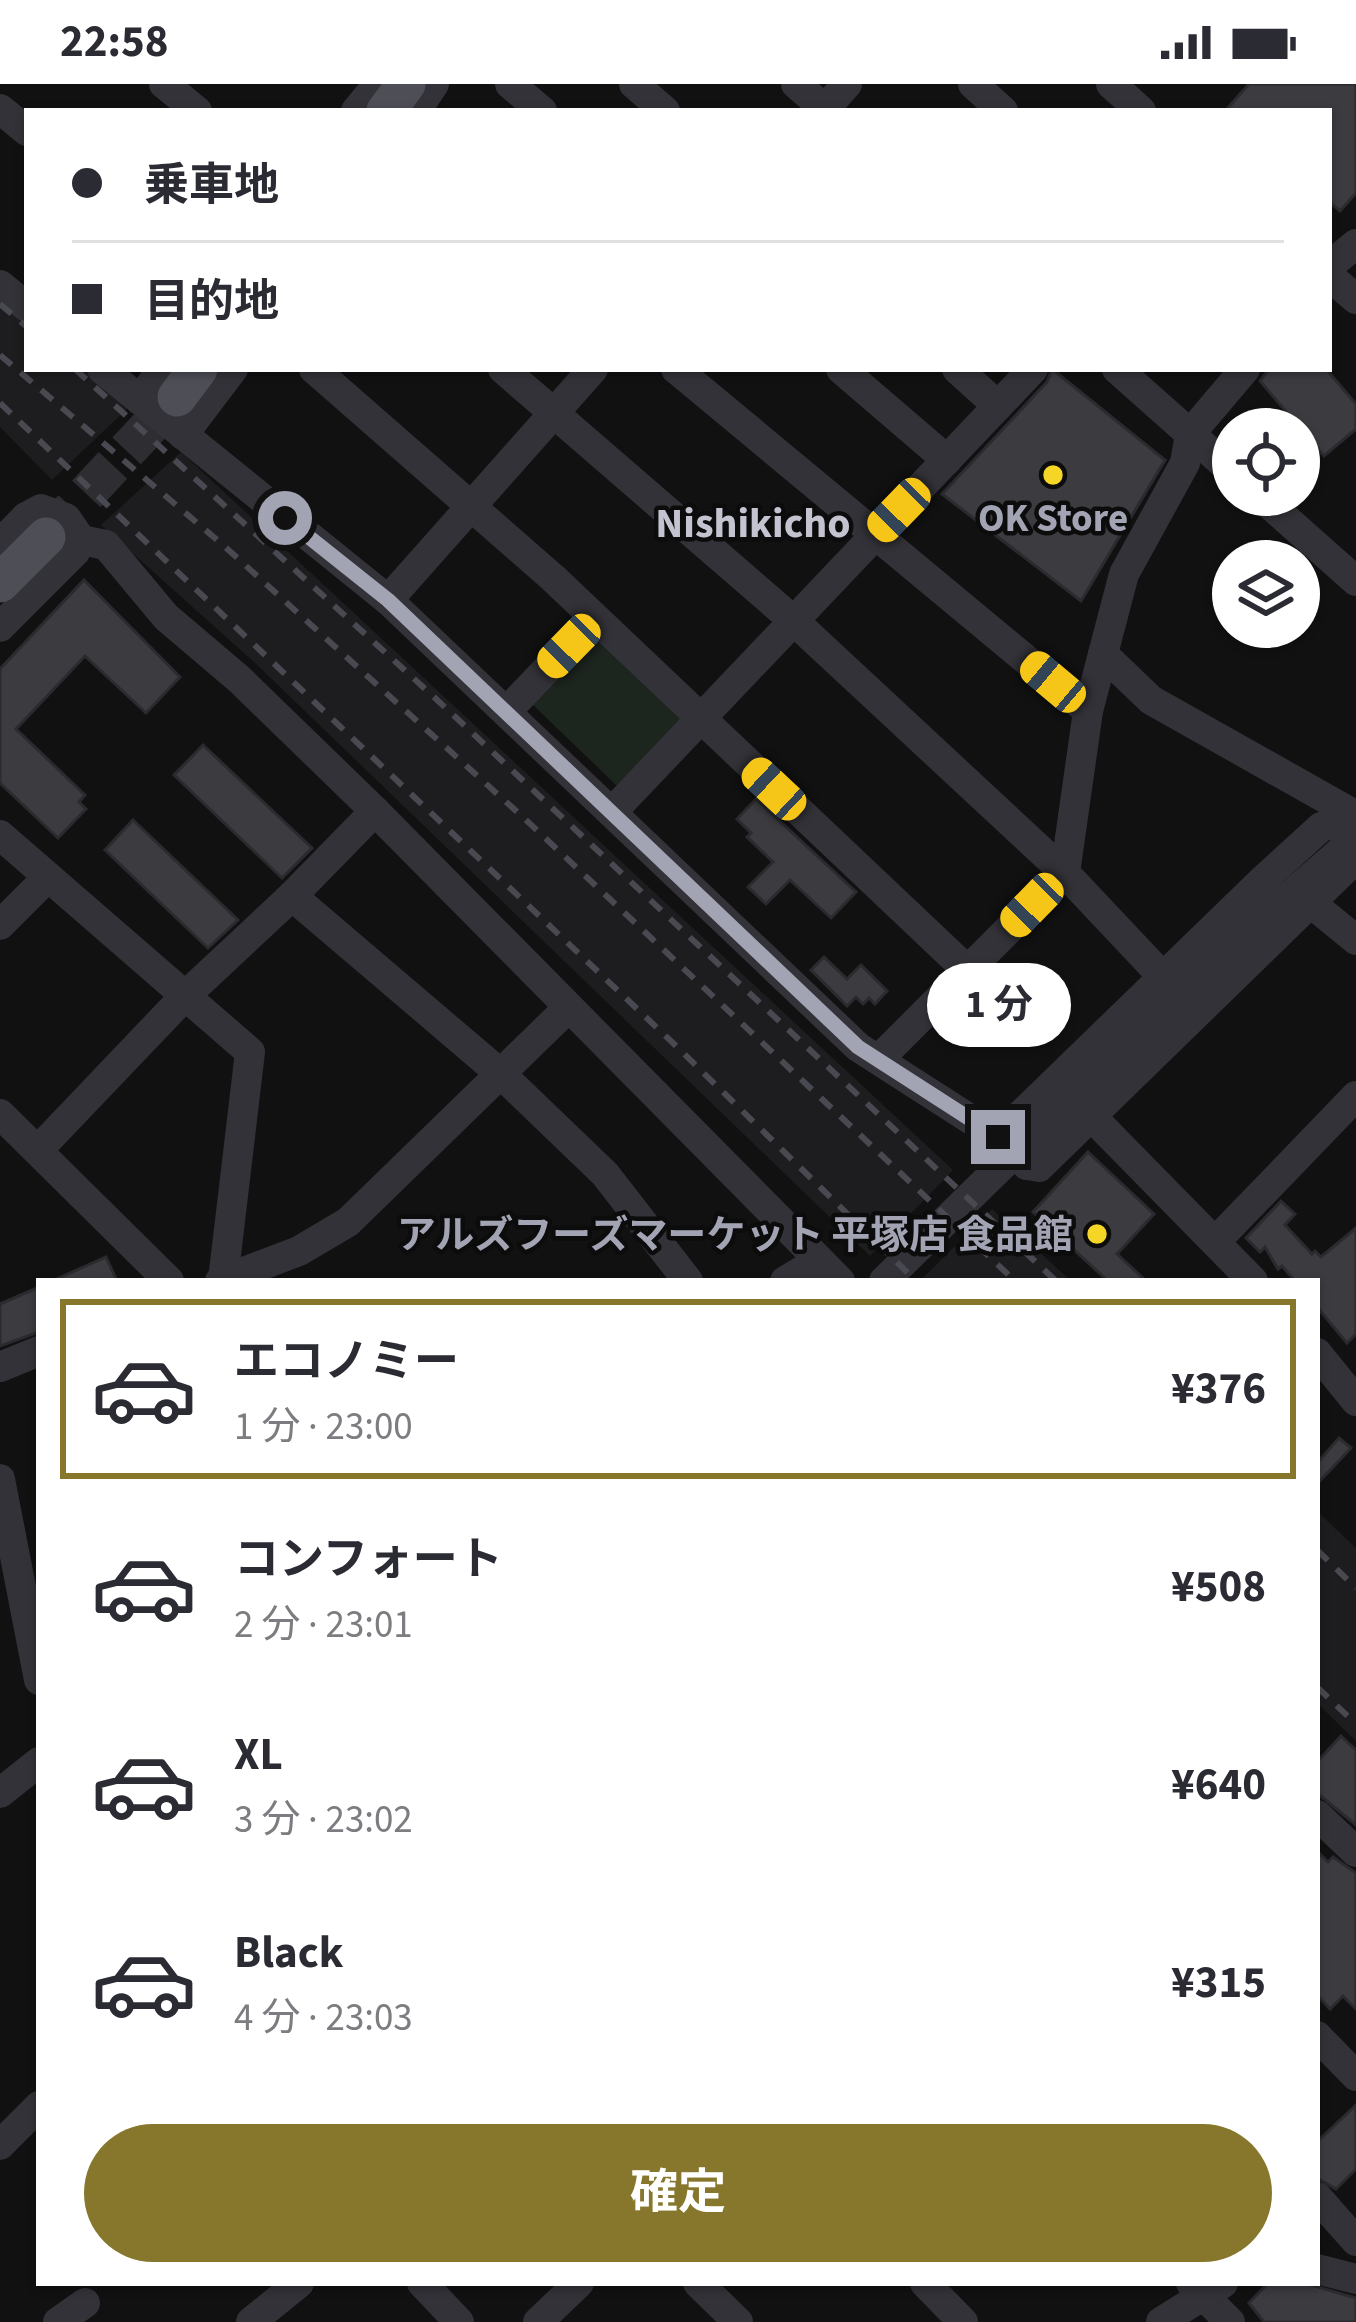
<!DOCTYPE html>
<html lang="ja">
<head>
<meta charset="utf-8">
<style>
  :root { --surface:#fff; --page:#f2f2f3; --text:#2b2b33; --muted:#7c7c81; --line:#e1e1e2; --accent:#86772d }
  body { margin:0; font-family:"Source Sans 3","Noto Sans JP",sans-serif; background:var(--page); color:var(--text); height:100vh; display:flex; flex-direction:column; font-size:45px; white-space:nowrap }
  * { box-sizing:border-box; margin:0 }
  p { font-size:39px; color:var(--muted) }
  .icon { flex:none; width:66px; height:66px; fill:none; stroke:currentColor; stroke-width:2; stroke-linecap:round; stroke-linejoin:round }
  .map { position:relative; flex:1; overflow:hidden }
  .details { position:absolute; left:36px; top:1194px; width:1284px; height:1008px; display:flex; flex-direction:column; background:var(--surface); border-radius:0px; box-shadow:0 3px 9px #0004 }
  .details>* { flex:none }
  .banner { position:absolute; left:24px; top:24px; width:1308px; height:264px; border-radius:0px; box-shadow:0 3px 9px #0004; display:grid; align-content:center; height:264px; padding:0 48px; background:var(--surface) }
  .controls { position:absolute; left:1212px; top:324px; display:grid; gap:24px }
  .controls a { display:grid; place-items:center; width:108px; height:108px; border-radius:50%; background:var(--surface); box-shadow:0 3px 9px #0004; font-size:60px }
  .end { position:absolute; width:54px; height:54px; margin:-27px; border:15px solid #a2a4b4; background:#111; box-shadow:0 0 0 6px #111 }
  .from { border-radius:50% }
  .bubble { position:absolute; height:84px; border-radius:42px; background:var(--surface); box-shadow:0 3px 9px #0004; font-size:39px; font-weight:700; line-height:84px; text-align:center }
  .car { position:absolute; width:36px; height:72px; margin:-36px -18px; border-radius:15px; box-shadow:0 0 9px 3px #0007; background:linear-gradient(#f5c518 24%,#345 0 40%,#f5c518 0 76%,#345 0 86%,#f5c518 0) }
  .banner b { display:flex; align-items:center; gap:42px; height:114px; font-size:45px }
  .banner b+b { border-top:3px solid var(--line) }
  .banner i { width:30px; height:30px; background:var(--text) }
  ul { padding:21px 0 0; list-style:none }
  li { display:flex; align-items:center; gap:36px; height:180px; margin:0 24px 18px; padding:0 24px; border:6px solid transparent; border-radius:0px }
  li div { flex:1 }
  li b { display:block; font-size:45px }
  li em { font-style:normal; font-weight:700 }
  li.on { border-color:var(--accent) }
  li>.icon { width:108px; height:108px; stroke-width:1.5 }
  .button { display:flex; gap:24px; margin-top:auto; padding:24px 48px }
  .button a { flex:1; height:138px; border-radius:72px; background:var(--accent); color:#fff; font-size:48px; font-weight:700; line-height:138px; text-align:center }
  .status { display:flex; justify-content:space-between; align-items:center; height:84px; padding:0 60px; background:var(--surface); direction:ltr }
  .status svg { height:33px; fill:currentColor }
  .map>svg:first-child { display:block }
</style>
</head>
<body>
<div class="status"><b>22:58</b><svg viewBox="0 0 49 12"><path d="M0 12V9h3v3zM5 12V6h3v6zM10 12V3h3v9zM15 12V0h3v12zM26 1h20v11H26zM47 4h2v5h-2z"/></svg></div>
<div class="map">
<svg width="1356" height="2238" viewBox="0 0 1356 2238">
  <rect width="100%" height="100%" fill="#111112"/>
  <!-- built -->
  <g fill="#1d1d1f">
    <polygon points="0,211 27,234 27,285 88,285 131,321 52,396 0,343"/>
    <polygon points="181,368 953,1086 870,1172 254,578 101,441"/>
    <polygon points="992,1125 1071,1197 920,1197"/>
    <polygon points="1317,1427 1356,1464 1356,1657 1317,1619"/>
  </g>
  <!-- green -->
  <polygon fill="#1d251f" points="595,551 683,633 623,700 616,701 530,618"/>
  <!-- building -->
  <g fill="#3b3b40" stroke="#2b2b2f" stroke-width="3">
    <polygon points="1249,0 1356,0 1356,109 1340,127 1329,118 1329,27 1225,27"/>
    <polygon points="1052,285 1165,376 1081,517 942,410 1047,298"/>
    <polygon points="1269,285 1326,285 1356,320 1356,345 1324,372 1260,297"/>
    <polygon points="84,496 180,593 146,629 85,572 16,645 85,711 79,718 86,725 58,754 0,699 0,585"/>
    <polygon points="203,661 312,764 282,794 174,691"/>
    <polygon points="756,715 856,808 831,834 790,796 766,820 748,803 773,778 747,753 751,749 737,735"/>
    <polygon points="133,736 238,836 208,864 105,766"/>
    <polygon points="824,873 847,895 861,881 887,907 875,920 869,914 863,920 856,913 847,922 811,886"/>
    <polygon points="1088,1068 1154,1130 1117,1170 1146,1197 1108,1197 1033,1128"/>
    <polygon points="1281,1117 1295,1130 1285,1141 1312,1170 1315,1167 1321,1173 1356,1144 1356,1250 1347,1259 1317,1223 1317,1197 1295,1197 1282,1182 1278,1185 1265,1163 1260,1168 1246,1154"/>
    <polygon points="106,1173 117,1197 52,1197"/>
    <polygon points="39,1203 39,1248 0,1262 0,1220"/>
    <polygon points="1339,1354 1351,1364 1317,1400 1317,1379"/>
    <polygon points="1341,1652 1356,1666 1356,1741 1317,1709 1317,1678"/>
    <polygon points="1317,1767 1328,1778 1333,1773 1356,1789 1356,1925 1343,1912 1330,1925 1317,1911"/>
    <polygon points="1356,2021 1356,2085 1336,2105 1317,2094 1317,2058"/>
    <polygon points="1268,2199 1304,2199 1356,2214 1356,2238 1264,2238 1249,2219"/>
  </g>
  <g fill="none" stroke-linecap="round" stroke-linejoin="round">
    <!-- major-tunnel -->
    <polyline stroke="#2e2e32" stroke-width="39" stroke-dasharray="39 20" stroke-linecap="butt" points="46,453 177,313"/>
    <!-- minor -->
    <g stroke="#323238" stroke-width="30">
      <polyline points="164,0 197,27"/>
      <polyline points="510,0 542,27"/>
      <polyline points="634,0 665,27"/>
      <polyline points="796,0 827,27"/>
      <polyline points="973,0 1003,27"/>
      <polyline points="1111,0 1141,27"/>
      <polyline points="0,25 27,47"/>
      <polyline points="356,27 378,0"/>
      <polyline points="416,27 434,0"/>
      <polyline points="823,27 847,0"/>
      <polyline points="1329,182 1356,160"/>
      <polyline points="1329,192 1356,215"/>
      <polyline points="0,201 27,223"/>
      <polyline points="102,285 388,516 858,963 998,1053 1264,795 1321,743 1336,739"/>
      <polyline points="314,285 553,494 968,887"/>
      <polyline points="503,285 794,537 1065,789 1164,894"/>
      <polyline points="676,285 1088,627"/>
      <polyline points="841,285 947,376"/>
      <polyline points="957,285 998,322"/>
      <polyline points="1117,285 1233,388"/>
      <polyline points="140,316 162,285"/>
      <polyline points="183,351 233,285"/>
      <polyline points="1259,411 1356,497"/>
      <polyline points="0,460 26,433 41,425 66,434 81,456 106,461 166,533 239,595 375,727 840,1197"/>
      <polyline points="388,516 593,285"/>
      <polyline points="0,543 75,468 81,456"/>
      <polyline points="1103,570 1151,616 1348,727"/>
      <polyline points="506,628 595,535"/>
      <polyline points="612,728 1033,285"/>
      <polyline points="0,751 250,968 223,1196"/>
      <polyline points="292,812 502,991 605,1090 688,1197"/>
      <polyline points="1297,819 1312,820 1356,856"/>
      <polyline points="0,841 48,793"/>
      <polyline points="880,974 1065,789 1088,627 1124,490 1185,379 1190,350 1245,285"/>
      <polyline points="0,1030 169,1197"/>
      <polyline points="1092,1033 1253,1197"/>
      <polyline points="38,1066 184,913 292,812 375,727"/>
      <polyline points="1027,1081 1039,1083 1348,782"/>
      <polyline points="1215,1158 1356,1012"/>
      <polyline points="220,1197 299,1167 348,1138 568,924"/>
      <polyline points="785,1197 818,1177"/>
      <polyline points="884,1197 1178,909 1356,754"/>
      <polyline points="1317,1269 1356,1317"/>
      <polyline points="0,1283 39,1267"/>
      <polyline points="0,1395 39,1596"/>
      <polyline points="0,1709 39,1678"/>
      <polyline points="1317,1731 1356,1768"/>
      <polyline points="1317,1952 1356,1992"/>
      <polyline points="0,2061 39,2022"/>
      <polyline points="1317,2113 1356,2157"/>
      <polyline points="1317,2185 1356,2195"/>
      <polyline points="422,2199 459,2238"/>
      <polyline points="698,2199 738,2238"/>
      <polyline points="925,2199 963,2238"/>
      <polyline points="1191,2199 1230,2238"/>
      <polyline points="58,2238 85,2219"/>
      <polyline points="251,2238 299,2199"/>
      <polyline points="538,2238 579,2199"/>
      <polyline points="1161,2238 1223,2199"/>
    </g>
    <!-- major -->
    <g stroke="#4e4e57" stroke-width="39">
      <polyline points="386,27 406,0"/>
      <polyline points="177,313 198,285"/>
      <polyline points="0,499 46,453"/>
    </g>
    <!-- rail -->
    <g stroke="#494951" stroke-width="6" stroke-dasharray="15 12" stroke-linecap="butt">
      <polyline points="0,220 27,243"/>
      <polyline points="0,271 223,461 526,736 1015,1197"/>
      <polyline points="75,285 434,613 1056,1197"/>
      <polyline points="0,319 674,960 916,1197"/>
      <polyline points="1317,1466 1356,1504"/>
      <polyline points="1317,1603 1356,1640"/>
    </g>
    <!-- minor-bridge -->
    <polyline stroke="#323238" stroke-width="30" points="998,1053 1027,1081"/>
  </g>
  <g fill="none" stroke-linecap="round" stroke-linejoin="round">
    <!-- route -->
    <polyline stroke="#a2a4b4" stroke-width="15" points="285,434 388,516 858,963 998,1053"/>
  </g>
  <!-- markers -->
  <g fill="#f5d526" stroke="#0c0c0d" stroke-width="4.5">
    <circle cx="1053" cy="391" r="12"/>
    <circle cx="1097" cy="1150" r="12"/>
  </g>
  <g text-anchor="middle" stroke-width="9" stroke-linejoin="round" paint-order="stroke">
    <!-- poi labels -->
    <g font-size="39" font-weight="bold" fill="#a2a4b4" stroke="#0c0c0d">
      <text x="1053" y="447">OK Store</text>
      <text x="1073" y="1164" text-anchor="end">アルズフーズマーケット 平塚店 食品館</text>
    </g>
    <!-- neighbourhood labels -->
    <g font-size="42" font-weight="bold" fill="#c3c4d0" stroke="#0c0c0d">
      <text x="753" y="453">Nishikicho</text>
    </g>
  </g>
</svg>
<div class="controls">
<a><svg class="icon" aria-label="locate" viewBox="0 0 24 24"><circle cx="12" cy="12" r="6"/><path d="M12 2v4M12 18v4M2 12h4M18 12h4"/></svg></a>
<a><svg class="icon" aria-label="layers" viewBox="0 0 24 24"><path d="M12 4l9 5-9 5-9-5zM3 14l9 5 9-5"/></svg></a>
</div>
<i class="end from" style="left:285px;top:434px"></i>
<i class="end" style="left:998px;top:1053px"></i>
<div class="bubble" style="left:927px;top:879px;width:144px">1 分</div>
<i class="car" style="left:899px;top:426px;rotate:224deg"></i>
<i class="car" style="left:569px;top:562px;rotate:224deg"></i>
<i class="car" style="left:1053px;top:598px;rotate:310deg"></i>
<i class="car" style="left:774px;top:705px;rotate:313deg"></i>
<i class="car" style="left:1032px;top:821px;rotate:224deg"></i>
<div class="banner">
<b><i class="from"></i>乗車地</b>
<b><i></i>目的地</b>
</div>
<section class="details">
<ul>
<li class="on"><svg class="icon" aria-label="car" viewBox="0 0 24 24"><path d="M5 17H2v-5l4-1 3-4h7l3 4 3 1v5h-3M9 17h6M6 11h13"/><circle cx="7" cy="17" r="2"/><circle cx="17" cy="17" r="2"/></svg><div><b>エコノミー</b><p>1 分 · 23:00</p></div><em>¥376</em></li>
<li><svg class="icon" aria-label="car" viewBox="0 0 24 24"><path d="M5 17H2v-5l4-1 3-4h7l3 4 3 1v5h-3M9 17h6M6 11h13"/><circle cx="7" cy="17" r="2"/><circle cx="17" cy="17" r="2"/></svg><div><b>コンフォート</b><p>2 分 · 23:01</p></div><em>¥508</em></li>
<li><svg class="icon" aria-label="car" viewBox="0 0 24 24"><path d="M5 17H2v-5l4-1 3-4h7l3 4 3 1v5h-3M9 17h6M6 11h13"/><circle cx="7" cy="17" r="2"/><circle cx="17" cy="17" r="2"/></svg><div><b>XL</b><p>3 分 · 23:02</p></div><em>¥640</em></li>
<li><svg class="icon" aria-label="car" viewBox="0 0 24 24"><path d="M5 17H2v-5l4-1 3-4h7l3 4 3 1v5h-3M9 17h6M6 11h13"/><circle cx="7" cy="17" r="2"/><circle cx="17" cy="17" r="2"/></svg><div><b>Black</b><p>4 分 · 23:03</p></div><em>¥315</em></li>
</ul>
<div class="button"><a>確定</a></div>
</section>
</div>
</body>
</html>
